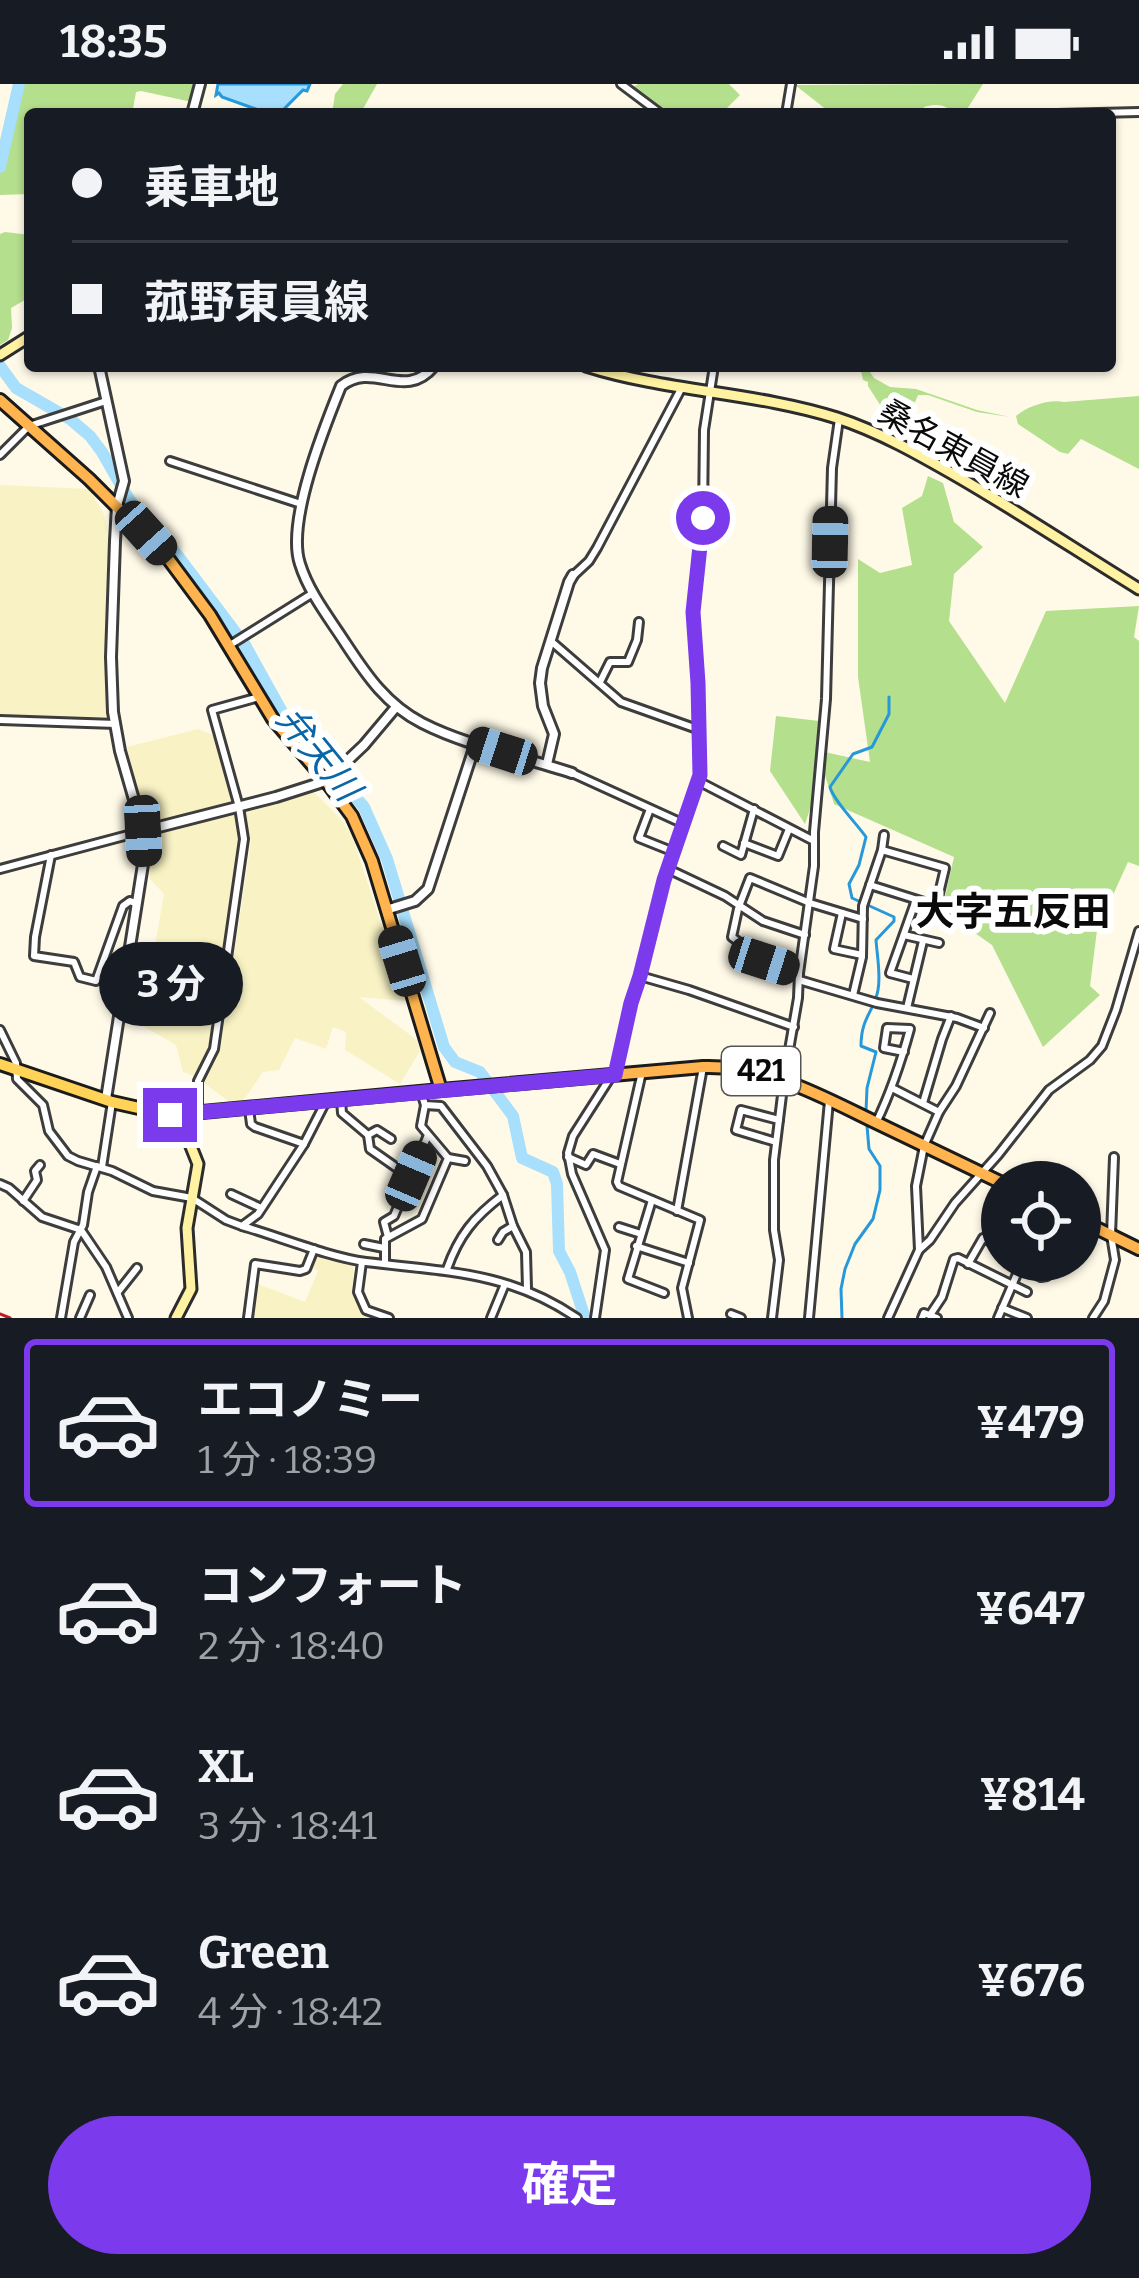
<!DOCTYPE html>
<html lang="ja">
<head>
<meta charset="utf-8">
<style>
  :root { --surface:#171b24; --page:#20242c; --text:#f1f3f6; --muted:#9ea1a6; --line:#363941; --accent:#7c3aed }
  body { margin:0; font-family:Bitter,"Noto Sans JP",serif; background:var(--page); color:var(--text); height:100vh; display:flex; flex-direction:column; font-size:45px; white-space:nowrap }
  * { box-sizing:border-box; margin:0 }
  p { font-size:39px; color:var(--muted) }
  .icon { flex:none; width:66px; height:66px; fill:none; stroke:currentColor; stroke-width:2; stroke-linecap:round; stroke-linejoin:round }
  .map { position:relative; height:1234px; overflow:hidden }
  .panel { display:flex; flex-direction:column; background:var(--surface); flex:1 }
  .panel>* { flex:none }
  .guide { position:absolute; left:24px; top:24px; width:1092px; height:264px; border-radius:12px; box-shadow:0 3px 9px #0004; display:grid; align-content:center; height:264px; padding:0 48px; background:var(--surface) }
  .controls { position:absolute; left:981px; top:1077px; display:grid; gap:24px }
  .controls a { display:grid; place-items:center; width:120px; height:120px; border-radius:50%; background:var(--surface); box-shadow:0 3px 9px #0004; font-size:60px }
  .end { position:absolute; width:54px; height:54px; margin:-27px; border:15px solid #7c3aed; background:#fff; box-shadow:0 0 0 6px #fff }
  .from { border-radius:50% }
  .bubble { position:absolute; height:84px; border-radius:42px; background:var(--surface); box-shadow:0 3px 9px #0004; font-size:39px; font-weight:700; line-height:84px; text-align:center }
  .car { position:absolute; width:36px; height:72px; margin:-36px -18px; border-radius:15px; box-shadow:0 0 9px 3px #0007; background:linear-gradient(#222 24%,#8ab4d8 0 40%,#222 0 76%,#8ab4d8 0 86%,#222 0) }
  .guide b { display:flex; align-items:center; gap:42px; height:114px; font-size:45px }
  .guide b+b { border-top:3px solid var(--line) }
  .guide i { width:30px; height:30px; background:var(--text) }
  ul { padding:21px 0 0; list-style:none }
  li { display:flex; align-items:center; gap:36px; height:168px; margin:0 24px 18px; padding:0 24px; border:6px solid transparent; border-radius:12px }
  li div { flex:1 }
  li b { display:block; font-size:45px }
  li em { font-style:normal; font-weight:700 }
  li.on { border-color:var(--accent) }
  li>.icon { width:108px; height:108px; stroke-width:1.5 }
  .cta { display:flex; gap:24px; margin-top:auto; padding:24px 48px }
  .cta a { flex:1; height:138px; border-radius:72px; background:var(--accent); color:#fff; font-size:48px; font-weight:700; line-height:138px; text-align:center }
  .status { display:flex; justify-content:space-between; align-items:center; height:84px; padding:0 60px; background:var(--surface); direction:ltr }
  .status svg { height:33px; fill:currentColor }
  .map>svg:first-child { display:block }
</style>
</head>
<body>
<div class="status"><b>18:35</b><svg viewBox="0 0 49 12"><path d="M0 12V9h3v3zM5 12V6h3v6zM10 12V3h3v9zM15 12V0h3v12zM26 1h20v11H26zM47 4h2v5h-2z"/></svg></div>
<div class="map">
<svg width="1139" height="1234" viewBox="0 0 1139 1234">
  <rect width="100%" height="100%" fill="#fffae8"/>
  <!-- farmland -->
  <g fill="#f8f2c5">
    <polygon points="0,401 89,405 103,428 108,445 105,602 109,634 0,632"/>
    <polygon points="198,645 213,651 231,716 228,720 149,740 144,739 127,663"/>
    <polygon points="312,706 340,734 352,752 407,917 359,913 417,956 420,967 400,1000 345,966 346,948 333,943 326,965 295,954 279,986 263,988 243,1017 231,1019 204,999 220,966 251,757 244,730 247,724"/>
    <polygon points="231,728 236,731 242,754 209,968 197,993 183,988 176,961 133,936 171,874 154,867 164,810 150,795 147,750"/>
    <polygon points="317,1171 354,1182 352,1210 362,1230 376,1234 253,1234 258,1200 305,1218 318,1187 311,1183"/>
  </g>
  <!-- forest -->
  <g fill="#b4df8c">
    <polygon points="22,0 196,0 192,18 141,7 136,8 132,30 30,30 30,110 0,111 0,88 6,78"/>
    <polygon points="343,0 377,0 360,30 332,30 335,10"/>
    <polygon points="638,0 729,0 740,11 721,30 710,30 703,25 698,30 667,30 632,4"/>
    <path d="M 983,0 L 964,30 L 956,30 C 945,21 939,19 924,23 L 922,30 L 832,30 L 795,1 Z"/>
    <polygon points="5,148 30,151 30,213 11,224 12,244 8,256 0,261 0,150"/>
    <polygon points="860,282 866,282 874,294 890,303 916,305 977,326 1010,333 977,328 928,311 918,311 906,340 908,345 922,354 919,360 900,351 895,335 886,330 868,302 868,298 863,296"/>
    <path d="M 1139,312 L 1139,385 L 1081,355 L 1068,370 L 1060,368 L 1018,340 L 1016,332 C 1028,322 1049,315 1064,318 Z"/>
    <polygon points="928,392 943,399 954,438 983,463 954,490 949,537 1005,619 1046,527 1139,522 1134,553 1139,557 1139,782 1128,778 1097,846 1090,902 1100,911 1043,963 992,861 942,826 954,773 834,720 823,685 805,740 770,687 776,632 819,637 820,667 870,678 858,593 858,475 880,489 912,481 902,424 922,412"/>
  </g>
  <!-- water -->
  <polygon fill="#a7dffc" stroke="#2798da" stroke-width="3" points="218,0 310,0 307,7 303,6 279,30 270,30 222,13 219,9 216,11"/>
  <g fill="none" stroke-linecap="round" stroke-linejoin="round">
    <!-- stream -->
    <g stroke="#2798da" stroke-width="3">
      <path d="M 866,1027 L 867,1004 L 876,968 L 861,962 C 861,933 874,928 878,906 C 881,891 877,871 876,856 L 894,837 L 894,833 L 852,814 L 849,800 L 859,781 L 866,753 C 857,740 833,716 830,703 L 853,670 L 872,663 L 889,630 L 889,613"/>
      <polyline points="842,1234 841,1205 845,1185 855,1160 873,1135 880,1106 880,1082 869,1065 867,1042"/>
    </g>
    <!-- river -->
    <g stroke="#a7dffc" stroke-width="12">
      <polyline points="0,83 19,0"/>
      <polyline points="0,282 16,304 70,335 90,352 102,368 130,417 160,448 245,561 282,628 364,723 387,775 444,963 455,978 480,988 513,1032 522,1074 553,1088 557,1100 559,1167 570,1188 585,1234"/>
    </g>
    <!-- minor casing -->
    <g stroke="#3d3d3d" stroke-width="12">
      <g id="minor">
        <polyline points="621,0 661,30"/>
        <polyline points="786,30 791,0"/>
        <polyline points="1057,30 1139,28"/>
        <polyline points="0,371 29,342 106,317"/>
        <polyline points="170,377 301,420"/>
        <polyline points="574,491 589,477 597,464 681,305"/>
        <polyline points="552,558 621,618 700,646"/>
        <polyline points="230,561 313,509"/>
        <polyline points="600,598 610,578 628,578 637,556 639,538"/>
        <polyline points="0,636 116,640"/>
        <polyline points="572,689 684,740"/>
        <polyline points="698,697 814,757"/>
        <polyline points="650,725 639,754 674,768"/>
        <polyline points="744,759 778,772 789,745"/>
        <polyline points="723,762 741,771 754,725"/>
        <polyline points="882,766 945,784 936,822"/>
        <polyline points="51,771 35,853 34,872 74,878 80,893 96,897 123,822 130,817 137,820"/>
        <polyline points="0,785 143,747"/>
        <polyline points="668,785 725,812 763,837 805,851"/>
        <polyline points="870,801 940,823"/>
        <polyline points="842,829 834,865 862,871"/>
        <polyline points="904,851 939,859"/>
        <polyline points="799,889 764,877 732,853 738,825 750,794 810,819 863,835"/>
        <polyline points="640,892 689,906 794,943"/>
        <polyline points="913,895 890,889 916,816"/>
        <polyline points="799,896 877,919 957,934 984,944"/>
        <polyline points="853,911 862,873 863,822 882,766 884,751"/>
        <polyline points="907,924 923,857"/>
        <path d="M 0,946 L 16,979 L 17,995 L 43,1021 L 49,1047 L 68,1072 L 78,1077 L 112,1087 L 153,1107 L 192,1114 L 226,1136 L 242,1142 C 280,1153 329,1173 366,1178 C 446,1188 508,1187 577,1234"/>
        <polyline points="642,988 617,1098 619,1102 700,1136 682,1204 688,1234"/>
        <polyline points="615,990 631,919 649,860 664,796 700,691 698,599 693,528 703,434 704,346 714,282"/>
        <polyline points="894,1005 939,1028"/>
        <polyline points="421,1008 425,1021 441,1022 487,1082 503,1111 513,1142 526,1168 527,1204"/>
        <polyline points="341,1017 342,1029 368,1051 370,1065 397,1084"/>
        <polyline points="923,1019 942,955 951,932"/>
        <polyline points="249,1025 251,1040 255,1043 304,1060"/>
        <polyline points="198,1026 198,997 214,965 244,755 239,723 212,626 259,613"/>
        <path d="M 876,1039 C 891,1008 901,978 910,945 L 887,944 L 884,964 L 904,968"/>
        <polyline points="368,1051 377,1046 391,1055"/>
        <polyline points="776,1058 736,1046 741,1026 779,1036"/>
        <polyline points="568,1073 586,1081 593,1070 620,1080"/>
        <polyline points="448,1074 465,1077"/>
        <polyline points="102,1083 112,1018"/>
        <polyline points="0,1100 9,1104 42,1133 81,1146 106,1183 128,1234"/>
        <polyline points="231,1110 261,1124"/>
        <polyline points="652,1116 628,1195 664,1209"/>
        <polyline points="23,1117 37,1096 35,1087 40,1081"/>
        <polyline points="677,1127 703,983"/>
        <polyline points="242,1142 258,1130 304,1060 325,1019"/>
        <polyline points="619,1143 641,1150"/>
        <polyline points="388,1153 384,1138 394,1132 428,1051"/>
        <polyline points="498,1156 503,1148 513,1142"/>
        <polyline points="364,1160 384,1164"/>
        <polyline points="636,1162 689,1179"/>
        <polyline points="919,1166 916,1102 924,1062 939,1028 956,1002 990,929"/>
        <polyline points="362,1178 358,1208 366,1226 389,1234"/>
        <polyline points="385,1178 385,1155 422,1135 448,1074 421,1042 425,1021"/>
        <polyline points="968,1180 983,1154 1002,1163"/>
        <polyline points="1020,1183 1041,1193 1047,1192"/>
        <path d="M 447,1185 C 459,1151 474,1133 503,1111"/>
        <polyline points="118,1208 137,1184"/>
        <polyline points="1002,1224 1027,1234"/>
        <polyline points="731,1230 741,1234"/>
        <polyline points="930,1231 942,1213 954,1175 958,1174 1027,1208"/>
        <polyline points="61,1234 74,1158 83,1141 88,1108 97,1082"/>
        <polyline points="80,1234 90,1211"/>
        <polyline points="248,1234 255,1180 300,1187 306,1185 314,1165"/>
        <polyline points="491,1234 505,1200"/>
        <polyline points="595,1234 605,1166 572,1090 568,1069 573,1052 610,994"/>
        <polyline points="772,1234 779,1176 774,1146 774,1076 784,995 798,914 799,889 814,782 814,748 826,615 832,384 839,335"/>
        <polyline points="809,1234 829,1017"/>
        <polyline points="888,1234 919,1166 930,1156 955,1119 998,1071 1049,1006 1090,976 1102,962 1116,926 1139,847"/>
        <polyline points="922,1234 924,1229 937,1234"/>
        <polyline points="998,1234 1023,1176"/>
        <polyline points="1093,1234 1104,1217 1115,1176 1111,1151 1114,1073"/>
      </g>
    </g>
    <!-- tertiary casing -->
    <g stroke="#3d3d3d" stroke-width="14">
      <g id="tertiary">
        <polyline points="192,30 200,0"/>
        <polyline points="99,282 124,397 117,422 115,457 111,573 113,628 120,667 143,747 144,774 106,1015"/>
        <path d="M 434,282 C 404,318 374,276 341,302 C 324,344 286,438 300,480 C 309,509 330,535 346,560 C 367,592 387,621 422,639 C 467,662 524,673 572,689"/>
        <polyline points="547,680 554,650 543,622 540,599 542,584 569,498 573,491"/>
        <polyline points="143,747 276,713 326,697 364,661 396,623"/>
        <polyline points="386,826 415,817 428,805 476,658"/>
      </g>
    </g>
    <!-- secondary casing -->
    <g stroke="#2c2c2c" stroke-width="15">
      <g id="secondary">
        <polyline points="0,271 30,252"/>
        <path d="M 586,282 C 668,308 755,308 837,334 C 880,348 920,371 960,394 C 1020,429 1079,468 1139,505"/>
        <polyline points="176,1234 191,1205 187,1144 198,1080 188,1055 187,1031"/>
      </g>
    </g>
    <!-- primary casing -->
    <g stroke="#1b1b1b" stroke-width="16">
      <polyline id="primary" points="0,980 112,1018 170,1031 441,1006"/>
    </g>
    <!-- trunk casing -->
    <g stroke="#1b1b1b" stroke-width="16">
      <g id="trunk">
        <path d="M 0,316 L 89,395 L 167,473 L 210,531 L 273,635 L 326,697 L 352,732 L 372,777 L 441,1006 L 703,983 C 767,981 821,1012 877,1039 C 918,1059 960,1079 1002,1099"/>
        <polyline points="1080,1136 1139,1165"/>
      </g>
    </g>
    <!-- minor -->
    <use href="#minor" stroke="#fff" stroke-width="6"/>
    <!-- tertiary -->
    <use href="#tertiary" stroke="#fff" stroke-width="8"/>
    <!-- secondary -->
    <use href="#secondary" stroke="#fff2a3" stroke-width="9"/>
    <!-- primary -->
    <use href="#primary" stroke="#ffd258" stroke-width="10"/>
    <!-- trunk -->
    <use href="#trunk" stroke="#ffb44f" stroke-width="10"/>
    <!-- rail -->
    <polyline stroke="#c61724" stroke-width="3" points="0,1230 10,1234"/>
  </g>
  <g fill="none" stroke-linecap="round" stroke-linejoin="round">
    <!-- route -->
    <polyline stroke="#7c3aed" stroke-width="15" points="170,1031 615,991 631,919 640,892 664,796 700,691 698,599 693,528 703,434"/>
  </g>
  <g text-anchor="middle" stroke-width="12" stroke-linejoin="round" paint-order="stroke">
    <!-- shield labels -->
    <rect fill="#fff" stroke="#545454" stroke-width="3" x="722" y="963" width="78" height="48" rx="9"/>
    <g font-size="30" font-weight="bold" fill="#0a0a0a">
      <text x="761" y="997">421</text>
    </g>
    <!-- street labels -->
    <g font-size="33" fill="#0a0a0a" stroke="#fff">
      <text transform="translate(954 364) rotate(29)" y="12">桑名東員線</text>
    </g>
    <!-- water labels -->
    <g font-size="36" font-style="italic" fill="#0966a6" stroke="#fff">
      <text transform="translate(319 669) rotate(51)" y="13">弁天川</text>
    </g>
    <!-- quarter labels -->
    <g font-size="39" font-weight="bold" fill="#0a0a0a" stroke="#fff">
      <text x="1013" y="841">大字五反田</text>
    </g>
  </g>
</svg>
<div class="controls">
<a><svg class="icon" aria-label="locate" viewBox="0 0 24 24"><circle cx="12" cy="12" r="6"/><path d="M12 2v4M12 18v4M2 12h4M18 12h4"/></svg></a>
</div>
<i class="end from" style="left:703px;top:434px"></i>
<i class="end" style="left:170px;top:1031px"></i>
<div class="bubble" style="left:99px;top:858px;width:144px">3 分</div>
<i class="car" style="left:146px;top:449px;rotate:138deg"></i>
<i class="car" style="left:830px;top:458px;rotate:1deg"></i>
<i class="car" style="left:502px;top:667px;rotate:288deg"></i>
<i class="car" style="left:143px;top:747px;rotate:177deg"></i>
<i class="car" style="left:402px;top:877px;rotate:343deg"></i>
<i class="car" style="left:764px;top:877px;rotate:108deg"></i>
<i class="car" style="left:411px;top:1092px;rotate:23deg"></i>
<div class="guide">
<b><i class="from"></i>乗車地</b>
<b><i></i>菰野東員線</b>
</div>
</div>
<section class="panel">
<ul>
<li class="on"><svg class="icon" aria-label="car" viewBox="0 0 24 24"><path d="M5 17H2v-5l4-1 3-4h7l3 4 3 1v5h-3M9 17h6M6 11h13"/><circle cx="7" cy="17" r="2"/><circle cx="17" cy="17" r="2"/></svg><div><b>エコノミー</b><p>1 分 · 18:39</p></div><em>¥479</em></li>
<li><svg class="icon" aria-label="car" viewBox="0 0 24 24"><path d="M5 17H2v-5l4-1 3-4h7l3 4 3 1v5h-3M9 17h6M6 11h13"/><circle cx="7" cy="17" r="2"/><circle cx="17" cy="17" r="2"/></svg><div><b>コンフォート</b><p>2 分 · 18:40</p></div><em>¥647</em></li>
<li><svg class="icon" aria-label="car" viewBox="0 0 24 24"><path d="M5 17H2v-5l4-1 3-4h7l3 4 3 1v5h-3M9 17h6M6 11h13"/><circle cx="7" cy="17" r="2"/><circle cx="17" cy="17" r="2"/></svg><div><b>XL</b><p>3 分 · 18:41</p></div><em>¥814</em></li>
<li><svg class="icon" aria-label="car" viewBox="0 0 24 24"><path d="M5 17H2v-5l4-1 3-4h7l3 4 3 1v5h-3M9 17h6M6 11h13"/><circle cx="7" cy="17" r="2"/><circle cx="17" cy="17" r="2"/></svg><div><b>Green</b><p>4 分 · 18:42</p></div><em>¥676</em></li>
</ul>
<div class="cta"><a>確定</a></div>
</section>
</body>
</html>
